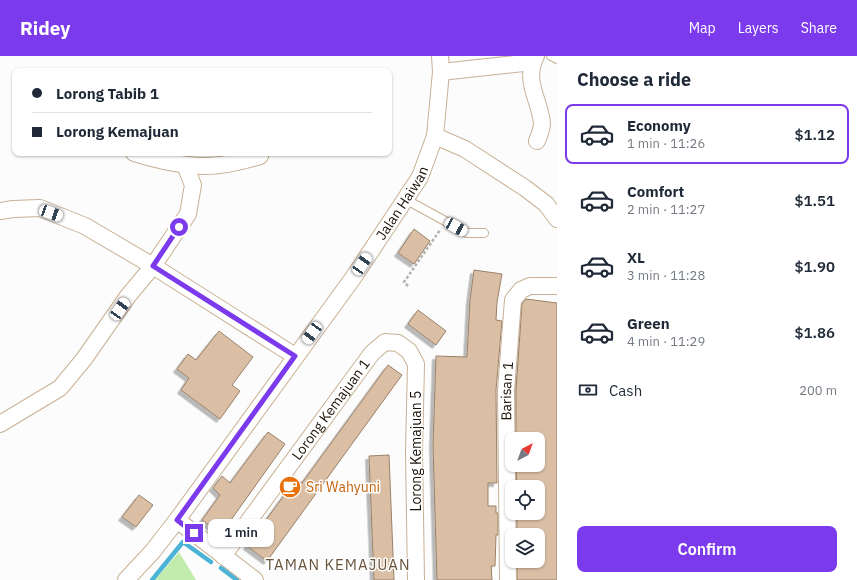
<!DOCTYPE html>
<html lang="en">
<head>
<meta charset="utf-8">
<style>
  :root { --surface:#fff; --page:#f6f6f7; --text:#1f2937; --muted:#747a83; --line:#e0e1e3; --accent:#7c3aed }
  body { margin:0; font-family:"IBM Plex Sans",sans-serif; background:var(--page); color:var(--text); height:100vh; display:flex; flex-direction:column; font-size:15px; white-space:nowrap }
  * { box-sizing:border-box; margin:0 }
  p { font-size:13px; color:var(--muted) }
  .icon { flex:none; width:22px; height:22px; fill:none; stroke:currentColor; stroke-width:2; stroke-linecap:round; stroke-linejoin:round }
  .map { position:relative; flex:1; overflow:hidden }
  .panel { display:flex; flex-direction:column; background:var(--surface); width:300px }
  .panel>* { flex:none }
  .top-card { position:absolute; left:12px; top:12px; width:380px; height:88px; border-radius:8px; box-shadow:0 1px 3px #0004; display:grid; align-content:center; height:88px; padding:0 20px; background:var(--surface) }
  .needle { width:26px; rotate:41deg }
  .tools { position:absolute; left:505px; top:376px; display:grid; gap:8px }
  .tools a { display:grid; place-items:center; width:40px; height:40px; border-radius:8px; background:var(--surface); box-shadow:0 1px 3px #0004; font-size:20px }
  .end { position:absolute; width:18px; height:18px; margin:-9px; border:5px solid #7c3aed; background:#fff; box-shadow:0 0 0 2px #fff }
  .from { border-radius:50% }
  .bubble { position:absolute; height:28px; border-radius:8px; background:var(--surface); box-shadow:0 1px 3px #0004; font-size:13px; font-weight:600; line-height:28px; text-align:center }
  .car { position:absolute; width:12px; height:24px; margin:-12px -6px; border-radius:5px; box-shadow:0 0 3px 1px #0007; background:linear-gradient(#fff 24%,#345 0 40%,#fff 0 76%,#345 0 86%,#fff 0) }
  .top-card b { display:flex; align-items:center; gap:14px; height:38px; font-size:15px }
  .top-card b+b { border-top:1px solid var(--line) }
  .top-card i { width:10px; height:10px; background:var(--text) }
  ul { padding:0; list-style:none }
  li { display:flex; align-items:center; gap:12px; height:60px; margin:0 8px 6px; padding:0 12px; border:2px solid transparent; border-radius:8px }
  li div { flex:1 }
  li b { display:block; font-size:15px }
  li em { font-style:normal; font-weight:600 }
  li.on { border-color:var(--accent) }
  li>.icon { width:36px; height:36px; stroke-width:1.5 }
  h2 { padding:0 20px; font-size:18px; line-height:48px }
  .pay { display:flex; align-items:center; gap:10px; height:44px; padding:0 20px; font-size:15px }
  .pay p { margin-inline-start:auto }
  .cta { display:flex; gap:8px; margin-top:auto; padding:8px 20px }
  .cta a { flex:1; height:46px; border-radius:8px; background:var(--accent); color:#fff; font-size:16px; font-weight:600; line-height:46px; text-align:center }
  header { display:flex; align-items:center; gap:24px; box-sizing:border-box; height:56px; padding:0 20px; background:var(--accent); color:#fff }
  header strong { font-size:19px }
  nav { display:flex; gap:22px; margin-inline-start:auto; font-size:14px }
  main { display:flex; flex:1; min-height:0 }
  .map>svg:first-child { display:block }
</style>
</head>
<body>
<header>
<strong>Ridey</strong>
<nav><a>Map</a><a>Layers</a><a>Share</a></nav>
</header>
<main>
<div class="map">
<svg width="557" height="524" viewBox="0 0 557 524">
  <defs>
    <filter id="shadow"><feDropShadow dx="-3.5" dy="3.5" stdDeviation="0" flood-color="#0004"/></filter>
  </defs>
  <rect width="100%" height="100%" fill="#fbfcfb"/>
  <!-- green -->
  <polygon fill="#c2ecae" points="179,496 196,524 155,524"/>
  <g fill="none" stroke-linecap="round" stroke-linejoin="round">
    <!-- stream -->
    <g stroke="#4bb3d6" stroke-width="4.5">
      <polyline points="221,512 237,524"/>
      <polyline points="152,524 183,486 211,506"/>
    </g>
  </g>
  <!-- building -->
  <g fill="#dabfa5" stroke="#9b8169" filter="url(#shadow)">
    <polygon points="414,173 430,185 414,208 398,197"/>
    <polygon points="474,214 502,218 497,246 496,264 502,265 496,334 497,427 488,427 488,450 496,450 496,457 498,457 498,479 496,479 495,510 491,510 492,524 437,524 433,389 436,300 467,301 470,244"/>
    <polygon points="526,243 557,247 557,524 517,524 517,505 538,505 538,479 517,479 517,457 538,457 538,431 517,431 516,409 543,409 543,383 516,383 516,334 522,248"/>
    <polygon points="418,254 446,275 436,289 408,268"/>
    <polygon points="219,275 253,301 232,329 240,335 220,363 181,334 189,322 177,313 188,298 196,304"/>
    <polygon points="388,309 402,319 267,505 247,490 296,423 302,427"/>
    <polygon points="268,376 285,388 221,478 202,464 220,439 213,432 222,420 230,427"/>
    <polygon points="389,399 394,524 374,524 369,400"/>
    <polygon points="139,439 153,449 136,471 122,461"/>
  </g>
  <g fill="none" stroke-linecap="round" stroke-linejoin="round">
    <!-- service casing -->
    <g stroke="#c9b095" stroke-width="10">
      <g id="service">
        <polyline points="551,0 557,3"/>
        <polyline points="405,143 467,177 484,177"/>
      </g>
    </g>
    <!-- minor casing -->
    <g stroke="#c9b095" stroke-width="18">
      <g id="minor">
        <path d="M 536,0 C 523,25 540,44 542,67 C 542,73 539,80 537,85"/>
        <polyline points="441,16 533,6"/>
        <polyline points="435,80 465,93 525,132 546,148 557,163"/>
        <path d="M 134,97 C 156,104 182,110 206,110 C 225,110 243,105 260,100"/>
        <polyline points="0,155 13,153 40,152 85,170 153,210 295,300"/>
        <polyline points="0,368 60,332 84,303 128,240 153,210 188,158 193,129 185,109"/>
        <polyline points="177,464 255,524"/>
        <path id="s1" d="M 223,500 L 372,297 L 385,286 L 398,287 L 409,295 L 416,308 L 414,396 L 416,524"/>
        <path id="s2" d="M 126,524 L 153,495 L 177,464 L 353,222 L 420,121 L 435,80 L 441,16 L 440,0"/>
        <path id="s3" d="M 508,524 L 506,334 L 513,244 L 521,234 L 530,230 L 557,230"/>
      </g>
    </g>
    <!-- path -->
    <polyline stroke="#b6b4b0" stroke-width="2.5" stroke-dasharray="3 2" stroke-linecap="butt" points="408,230 404,226 440,174"/>
    <!-- service -->
    <use href="#service" stroke="#fff" stroke-width="8"/>
    <!-- minor -->
    <use href="#minor" stroke="#fff" stroke-width="16"/>
  </g>
  <g fill="none" stroke-linecap="round" stroke-linejoin="round">
    <!-- route -->
    <polyline stroke="#7c3aed" stroke-width="5" points="179,171 153,210 295,300 177,464 194,477"/>
  </g>
  <!-- icons -->
  <defs>
    <g id="cafe-disc" transform="scale(1.15)"><circle r="9.5" fill="#e8710a" stroke="#fff"/><path d="M-5.5-4.5H6V0H3Q3 3.5 0 3.5H-2.5Q-5.5 3.5-5.5 0ZM3-3.2v2h1.7v-2ZM-6 4.5H4V6H-6Z" fill="#fff"/></g>
  </defs>
  <g fill-rule="evenodd">
    <use href="#cafe-disc" x="290" y="431"/>
  </g>
  <g text-anchor="middle" stroke-width="3" stroke-linejoin="round" paint-order="stroke">
    <!-- street labels -->
    <g font-size="14" fill="#1b1208" stroke="#fff">
      <text dy="5" stroke="none"><textPath href="#s2" startOffset="468">Jalan Haiwan</textPath></text>
      <text dy="5" stroke="none"><textPath href="#s3" startOffset="189">Barisan 1</textPath></text>
      <text dy="5" stroke="none"><textPath href="#s1" startOffset="182">Lorong Kemajuan 1</textPath></text>
      <text transform="translate(416 395) rotate(-90)" y="5">Lorong Kemajuan 5</text>
    </g>
    <!-- food labels -->
    <g font-size="14" fill="#c56008" stroke="#fff" text-anchor="start">
      <text x="306" y="436">Sri Wahyuni</text>
    </g>
    <!-- neighbourhood labels -->
    <g font-size="15" letter-spacing="1" fill="#69533b" stroke="#fff">
      <text x="338" y="514">TAMAN KEMAJUAN</text>
    </g>
  </g>
</svg>
<div class="tools">
<a><svg class="needle" viewBox="-14 -14 28 28"><path d="M0-13l5 13h-10z" fill="#e53935"/><path d="M0 13l5-13h-10z" fill="#747a83"/></svg></a>
<a><svg class="icon" aria-label="locate" viewBox="0 0 24 24"><circle cx="12" cy="12" r="6"/><path d="M12 2v4M12 18v4M2 12h4M18 12h4"/></svg></a>
<a><svg class="icon" aria-label="layers" viewBox="0 0 24 24"><path d="M12 4l9 5-9 5-9-5zM3 14l9 5 9-5"/></svg></a>
</div>
<i class="end from" style="left:179px;top:171px"></i>
<i class="end" style="left:194px;top:477px"></i>
<div class="bubble" style="left:208px;top:463px;width:66px">1 min</div>
<i class="car" style="left:51px;top:157px;rotate:110deg"></i>
<i class="car" style="left:456px;top:171px;rotate:119deg"></i>
<i class="car" style="left:362px;top:208px;rotate:34deg"></i>
<i class="car" style="left:120px;top:253px;rotate:35deg"></i>
<i class="car" style="left:312px;top:277px;rotate:216deg"></i>
<div class="top-card">
<b><i class="from"></i>Lorong Tabib 1</b>
<b><i></i>Lorong Kemajuan</b>
</div>
</div>
<section class="panel">
<h2>Choose a ride</h2>
<ul>
<li class="on"><svg class="icon" aria-label="car" viewBox="0 0 24 24"><path d="M5 17H2v-5l4-1 3-4h7l3 4 3 1v5h-3M9 17h6M6 11h13"/><circle cx="7" cy="17" r="2"/><circle cx="17" cy="17" r="2"/></svg><div><b>Economy</b><p>1 min · 11:26</p></div><em>$1.12</em></li>
<li><svg class="icon" aria-label="car" viewBox="0 0 24 24"><path d="M5 17H2v-5l4-1 3-4h7l3 4 3 1v5h-3M9 17h6M6 11h13"/><circle cx="7" cy="17" r="2"/><circle cx="17" cy="17" r="2"/></svg><div><b>Comfort</b><p>2 min · 11:27</p></div><em>$1.51</em></li>
<li><svg class="icon" aria-label="car" viewBox="0 0 24 24"><path d="M5 17H2v-5l4-1 3-4h7l3 4 3 1v5h-3M9 17h6M6 11h13"/><circle cx="7" cy="17" r="2"/><circle cx="17" cy="17" r="2"/></svg><div><b>XL</b><p>3 min · 11:28</p></div><em>$1.90</em></li>
<li><svg class="icon" aria-label="car" viewBox="0 0 24 24"><path d="M5 17H2v-5l4-1 3-4h7l3 4 3 1v5h-3M9 17h6M6 11h13"/><circle cx="7" cy="17" r="2"/><circle cx="17" cy="17" r="2"/></svg><div><b>Green</b><p>4 min · 11:29</p></div><em>$1.86</em></li>
</ul>
<div class="pay"><svg class="icon" aria-label="cash" viewBox="0 0 24 24"><path d="M3 7h18v10H3z"/><circle cx="12" cy="12" r="2"/></svg>Cash<p>200 m</p></div>
<div class="cta"><a>Confirm</a></div>
</section>
</main>
</body>
</html>
